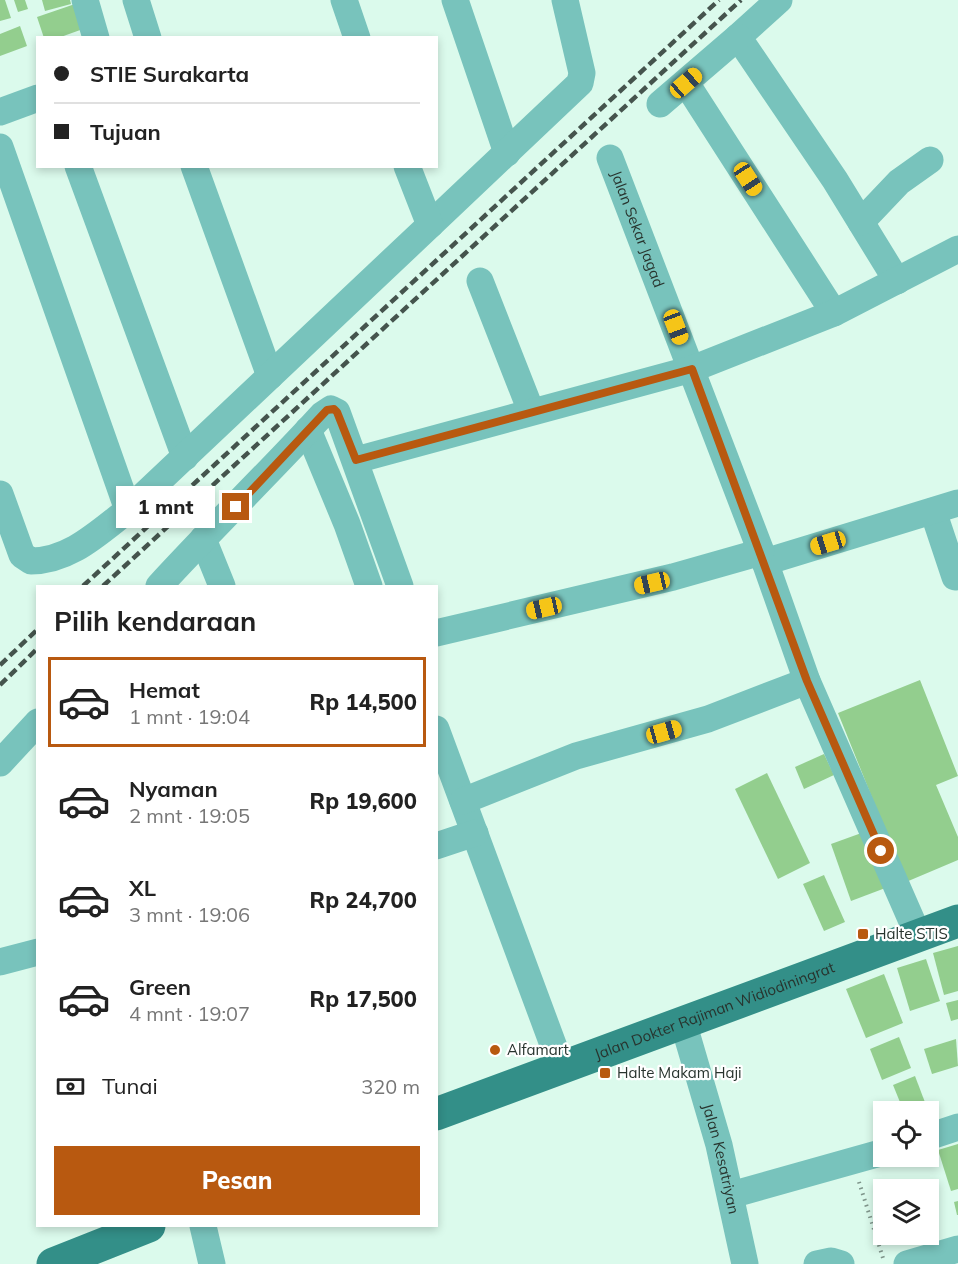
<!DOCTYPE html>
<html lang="id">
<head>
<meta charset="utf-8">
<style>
  :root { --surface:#fff; --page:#f2f2f2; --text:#222; --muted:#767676; --line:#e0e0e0; --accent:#b85910 }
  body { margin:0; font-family:Mulish,sans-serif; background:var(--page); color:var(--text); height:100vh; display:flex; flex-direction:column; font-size:22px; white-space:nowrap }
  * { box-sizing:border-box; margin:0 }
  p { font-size:20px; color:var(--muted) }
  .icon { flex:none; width:33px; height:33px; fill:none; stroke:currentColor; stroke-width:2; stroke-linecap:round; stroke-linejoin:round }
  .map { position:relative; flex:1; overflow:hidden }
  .panel { position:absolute; left:36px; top:585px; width:402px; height:642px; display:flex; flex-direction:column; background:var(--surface); border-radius:0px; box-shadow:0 3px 9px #0003 }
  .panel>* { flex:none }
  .top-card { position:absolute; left:36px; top:36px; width:402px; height:132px; border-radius:0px; box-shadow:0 3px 9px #0003; display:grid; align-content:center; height:132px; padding:0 18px; background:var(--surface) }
  .tools { position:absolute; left:873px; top:1101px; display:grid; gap:12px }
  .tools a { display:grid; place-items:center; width:66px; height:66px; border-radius:0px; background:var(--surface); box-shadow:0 3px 9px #0003; font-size:30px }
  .end { position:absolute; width:27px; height:27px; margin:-14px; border:8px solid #b85910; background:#fff; box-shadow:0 0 0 3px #fff }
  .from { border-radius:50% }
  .bubble { position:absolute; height:42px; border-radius:0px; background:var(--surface); box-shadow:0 3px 9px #0003; font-size:20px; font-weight:800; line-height:42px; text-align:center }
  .car { position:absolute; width:18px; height:36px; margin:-18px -9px; border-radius:8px; box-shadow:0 0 4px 2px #0007; background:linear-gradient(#f5c518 24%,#345 0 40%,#f5c518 0 76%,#345 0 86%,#f5c518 0) }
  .top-card b { display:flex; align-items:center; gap:21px; height:57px; font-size:22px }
  .top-card b+b { border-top:2px solid var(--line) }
  .top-card i { width:15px; height:15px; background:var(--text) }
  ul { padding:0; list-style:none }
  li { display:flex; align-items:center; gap:18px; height:90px; margin:0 12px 9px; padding:0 6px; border:3px solid transparent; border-radius:0px }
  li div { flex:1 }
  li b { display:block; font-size:22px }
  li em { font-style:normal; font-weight:800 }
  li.selected { border-color:var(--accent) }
  li>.icon { width:54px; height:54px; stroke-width:1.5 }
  h2 { padding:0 18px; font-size:27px; line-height:72px }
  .pay { display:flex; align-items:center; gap:15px; height:66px; padding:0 18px; font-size:22px }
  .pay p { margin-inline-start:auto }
  .primary-button { display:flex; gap:12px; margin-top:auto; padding:12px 18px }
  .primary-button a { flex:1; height:69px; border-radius:0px; background:var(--accent); color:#fff; font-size:24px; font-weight:800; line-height:69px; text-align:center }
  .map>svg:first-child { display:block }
</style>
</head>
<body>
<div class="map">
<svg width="958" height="1264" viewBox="0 0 958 1264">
  <rect width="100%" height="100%" fill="#dbfaec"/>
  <!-- building -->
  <g fill="#93ce8e">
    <polygon points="0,0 5,0 11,18 0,21"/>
    <polygon points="14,0 25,0 28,9 18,12"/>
    <polygon points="42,0 70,0 71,4 45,11"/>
    <polygon points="75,4 83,29 58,38 44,38 37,17"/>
    <polygon points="20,26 27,46 0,56 0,34"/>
    <polygon points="920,680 958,776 936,785 958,837 958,860 906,882 838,713"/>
    <polygon points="824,754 834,775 804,789 795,767"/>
    <polygon points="767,773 810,863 778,879 735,789"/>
    <polygon points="867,831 888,887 851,901 831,844"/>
    <polygon points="824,875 845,922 824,931 803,884"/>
    <polygon points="958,946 958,991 944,995 933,953"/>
    <polygon points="926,959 940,1001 910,1011 897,968"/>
    <polygon points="884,974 903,1023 866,1038 846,989"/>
    <polygon points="958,1000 958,1019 951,1021 946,1003"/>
    <polygon points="899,1037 911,1068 882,1080 870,1049"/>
    <polygon points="956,1039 958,1066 932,1074 924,1049"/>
    <polygon points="915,1076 926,1105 904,1112 893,1085"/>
    <polygon points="958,1144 958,1189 951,1191 938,1150"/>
    <polygon points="958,1201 958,1215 957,1215 954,1202"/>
  </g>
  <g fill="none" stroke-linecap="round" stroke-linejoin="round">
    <!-- path -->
    <polyline stroke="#7f958b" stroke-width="4" stroke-dasharray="1.5 4.5" stroke-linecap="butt" points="859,1182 883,1258"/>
    <!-- minor -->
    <g stroke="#78c3bc" stroke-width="27">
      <polyline points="85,0 96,38"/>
      <polyline points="136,0 148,38"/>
      <polyline points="344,0 357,38"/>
      <polyline points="455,0 507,153"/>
      <polyline points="779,0 738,37 835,180 897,281"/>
      <polyline points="686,83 834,313"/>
      <polyline points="660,104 738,37"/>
      <polyline points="0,112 38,98"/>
      <polyline points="0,147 128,510"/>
      <path id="s1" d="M 610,158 L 765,562 L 807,681 L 918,935"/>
      <polyline points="78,166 185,457"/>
      <polyline points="194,166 270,376"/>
      <polyline points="861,222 899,182 930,160"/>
      <polyline points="430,225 580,83 582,73 565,0"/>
      <polyline points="480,281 531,411"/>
      <polyline points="308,430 347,524 369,586"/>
      <polyline points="356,460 692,369 834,313 958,249"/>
      <path d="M 0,494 L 22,555 L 31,561 C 70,561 99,532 128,510 L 430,225 L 407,166"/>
      <polyline points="933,511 955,577"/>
      <polyline points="203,539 222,586"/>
      <polyline points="765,562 958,503"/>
      <path d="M 159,586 C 212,528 269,473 322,415 L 331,409 L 337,412 L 400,586"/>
      <polyline points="436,633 673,577 761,552"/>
      <polyline points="436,729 561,1066"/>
      <polyline points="0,763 38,722"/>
      <polyline points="463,801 576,756 708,719 807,681"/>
      <polyline points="436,846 475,833"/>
      <polyline points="0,962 38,952"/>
      <path id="s2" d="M 683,1022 L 719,1145 L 745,1264"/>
      <polyline points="928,1137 958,1127"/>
      <polyline points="731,1195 884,1152"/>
      <polyline points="203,1226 212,1264"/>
      <polyline points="817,1264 831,1261 841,1264"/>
      <polyline points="907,1264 958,1249"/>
    </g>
    <!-- major -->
    <g stroke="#338f88" stroke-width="33">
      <path id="s3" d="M 436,1114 L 958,921"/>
      <polyline points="53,1264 149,1226"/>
    </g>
    <!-- rail -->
    <g stroke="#45544d" stroke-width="4.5" stroke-dasharray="9 4.5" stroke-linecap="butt">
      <polyline points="83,586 719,0"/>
      <polyline points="103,586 741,0"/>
      <polyline points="0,665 38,629"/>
      <polyline points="0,685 38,648"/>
    </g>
  </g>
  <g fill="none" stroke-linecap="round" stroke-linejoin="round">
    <!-- route -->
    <polyline stroke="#b85910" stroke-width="8" points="236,507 327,410 334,409 337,412 356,460 692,369 807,681 881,851"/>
  </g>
  <!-- markers -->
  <g fill="#b85910" stroke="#fff" stroke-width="2">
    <rect x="857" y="928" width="12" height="12" rx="3"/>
    <circle cx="495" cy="1050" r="6"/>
    <rect x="599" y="1067" width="12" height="12" rx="3"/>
  </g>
  <g text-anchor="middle" stroke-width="4.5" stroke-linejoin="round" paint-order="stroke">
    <!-- street labels -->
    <g font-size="15" fill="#28342e" stroke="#fff">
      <text dy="5" stroke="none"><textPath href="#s1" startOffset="76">Jalan Sekar Jagad</textPath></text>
      <text dy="5" stroke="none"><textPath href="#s3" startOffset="297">Jalan Dokter Rajiman Widiodiningrat</textPath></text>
      <text dy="5" stroke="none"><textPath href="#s2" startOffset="142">Jalan Kesatriyan</textPath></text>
    </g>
    <!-- poi labels -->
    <g font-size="15" fill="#28342e" stroke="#fff" text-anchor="start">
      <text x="875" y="939">Halte STIS</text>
      <text x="507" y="1055">Alfamart</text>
      <text x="617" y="1078">Halte Makam Haji</text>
    </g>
  </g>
</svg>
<div class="tools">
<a><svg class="icon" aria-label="locate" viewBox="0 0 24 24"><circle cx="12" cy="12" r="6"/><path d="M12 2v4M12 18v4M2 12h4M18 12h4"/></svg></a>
<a><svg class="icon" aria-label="layers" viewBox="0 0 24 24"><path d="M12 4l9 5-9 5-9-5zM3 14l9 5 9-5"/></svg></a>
</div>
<i class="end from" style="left:881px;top:851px"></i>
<i class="end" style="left:236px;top:507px"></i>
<div class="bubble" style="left:116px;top:486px;width:99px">1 mnt</div>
<i class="car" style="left:686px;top:83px;rotate:49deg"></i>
<i class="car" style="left:748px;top:179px;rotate:147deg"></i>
<i class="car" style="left:676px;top:327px;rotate:159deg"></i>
<i class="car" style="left:828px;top:543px;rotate:253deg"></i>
<i class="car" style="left:652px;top:583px;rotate:257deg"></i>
<i class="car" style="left:544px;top:608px;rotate:257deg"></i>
<i class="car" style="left:664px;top:732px;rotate:74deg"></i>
<div class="top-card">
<b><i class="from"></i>STIE Surakarta</b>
<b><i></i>Tujuan</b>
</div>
<section class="panel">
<h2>Pilih kendaraan</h2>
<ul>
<li class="selected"><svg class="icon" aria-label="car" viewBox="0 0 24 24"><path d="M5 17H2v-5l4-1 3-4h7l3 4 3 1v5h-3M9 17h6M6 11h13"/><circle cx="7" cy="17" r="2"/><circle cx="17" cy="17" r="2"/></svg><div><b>Hemat</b><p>1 mnt · 19:04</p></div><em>Rp 14,500</em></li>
<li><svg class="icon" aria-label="car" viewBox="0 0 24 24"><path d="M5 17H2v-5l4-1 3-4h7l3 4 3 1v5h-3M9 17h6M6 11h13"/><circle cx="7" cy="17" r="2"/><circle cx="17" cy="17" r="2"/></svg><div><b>Nyaman</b><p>2 mnt · 19:05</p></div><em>Rp 19,600</em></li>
<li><svg class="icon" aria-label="car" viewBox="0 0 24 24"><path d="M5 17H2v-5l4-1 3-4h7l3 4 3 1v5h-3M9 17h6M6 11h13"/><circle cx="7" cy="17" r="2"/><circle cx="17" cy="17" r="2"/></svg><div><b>XL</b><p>3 mnt · 19:06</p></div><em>Rp 24,700</em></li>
<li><svg class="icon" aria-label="car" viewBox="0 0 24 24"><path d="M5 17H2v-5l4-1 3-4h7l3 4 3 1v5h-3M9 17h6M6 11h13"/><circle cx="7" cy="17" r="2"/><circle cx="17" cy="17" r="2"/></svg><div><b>Green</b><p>4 mnt · 19:07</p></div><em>Rp 17,500</em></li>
</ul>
<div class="pay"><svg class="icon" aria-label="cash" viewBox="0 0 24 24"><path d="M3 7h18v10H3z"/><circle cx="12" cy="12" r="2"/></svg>Tunai<p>320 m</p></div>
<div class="primary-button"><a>Pesan</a></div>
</section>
</div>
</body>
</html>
